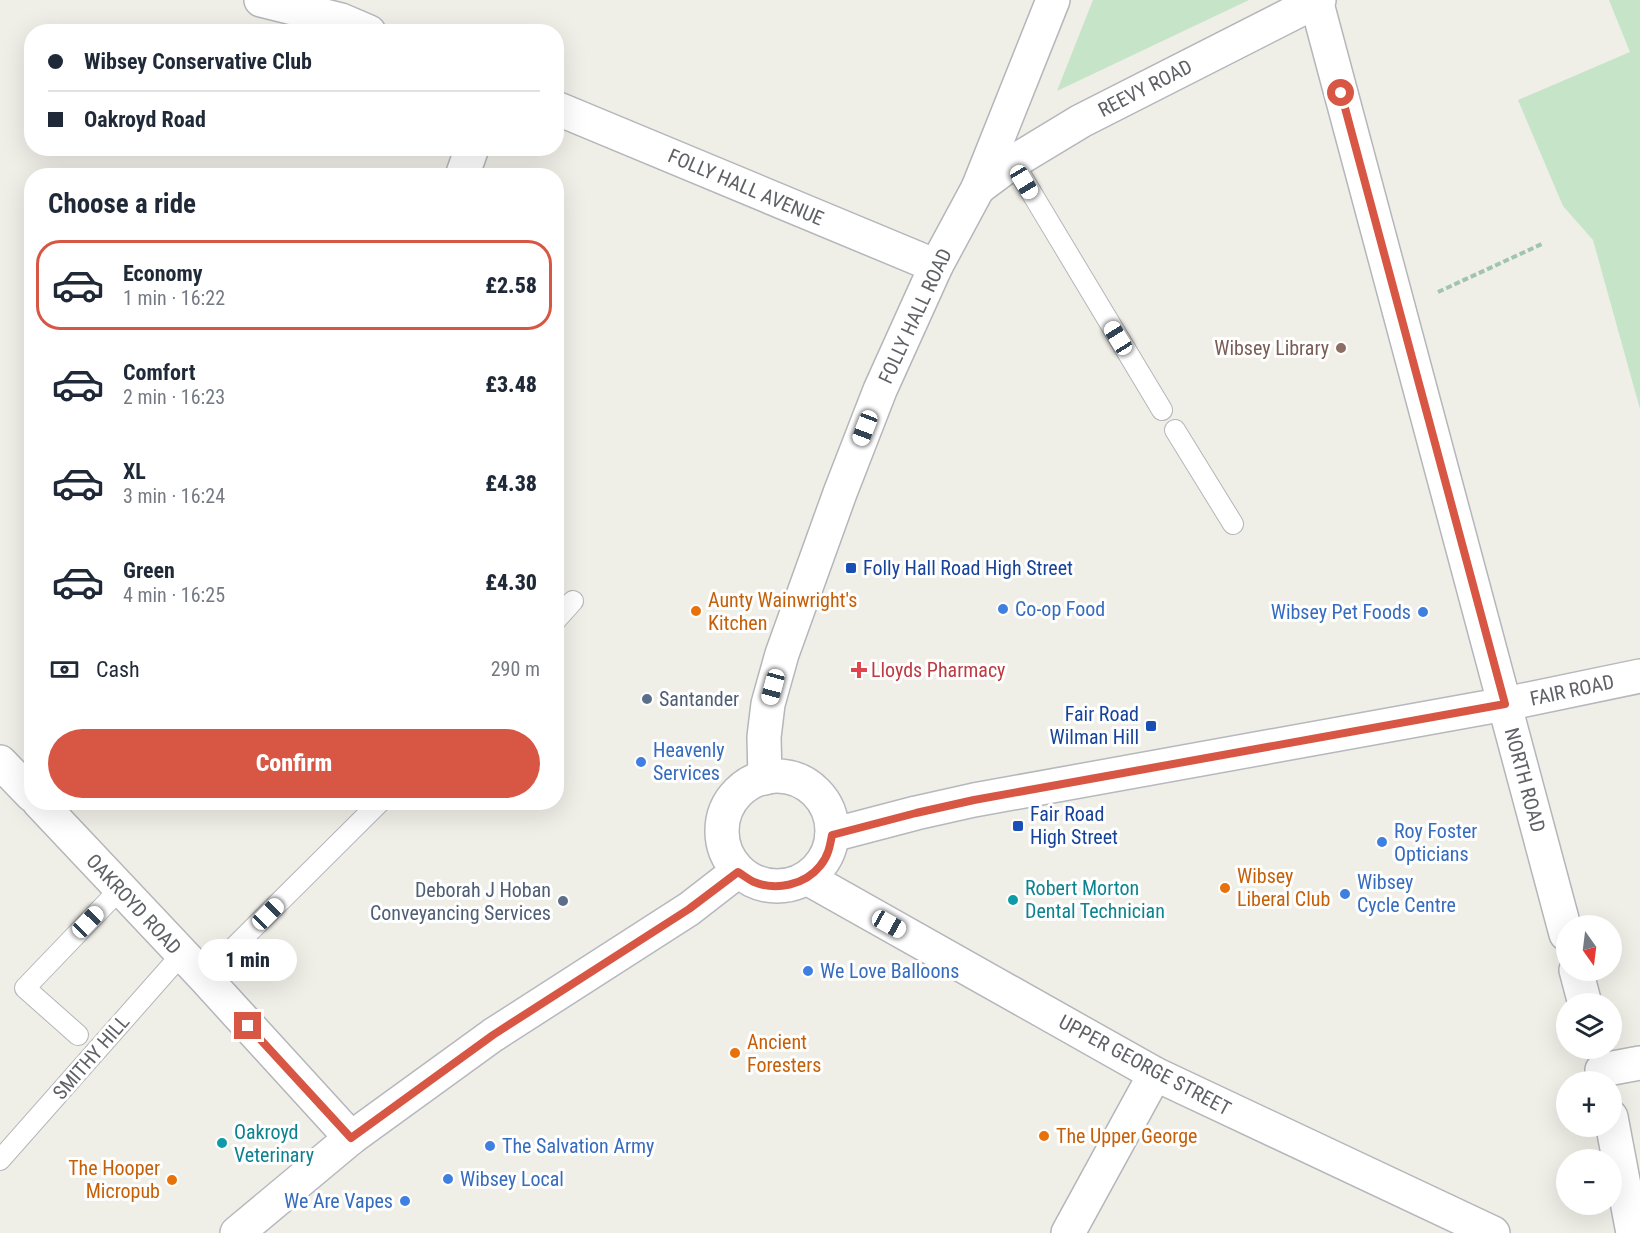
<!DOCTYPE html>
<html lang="en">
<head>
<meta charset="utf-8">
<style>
  :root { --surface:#fff; --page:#f6f6f7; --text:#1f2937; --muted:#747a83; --line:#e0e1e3; --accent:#d85744 }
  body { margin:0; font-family:"Roboto Condensed",sans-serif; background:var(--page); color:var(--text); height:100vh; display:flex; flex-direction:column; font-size:22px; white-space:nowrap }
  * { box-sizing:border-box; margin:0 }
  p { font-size:20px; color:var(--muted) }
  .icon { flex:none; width:33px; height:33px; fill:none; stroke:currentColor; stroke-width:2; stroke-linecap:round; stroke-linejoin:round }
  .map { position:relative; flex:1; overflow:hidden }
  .drawer { position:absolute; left:24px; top:168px; width:540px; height:642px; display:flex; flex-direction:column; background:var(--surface); border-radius:24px; box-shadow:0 6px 24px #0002 }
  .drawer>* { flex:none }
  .hud { position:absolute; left:24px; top:24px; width:540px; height:132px; border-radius:24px; box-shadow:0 6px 24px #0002; display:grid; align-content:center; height:132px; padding:0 24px; background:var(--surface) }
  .needle { width:39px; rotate:166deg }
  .buttons { position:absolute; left:1556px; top:915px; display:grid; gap:12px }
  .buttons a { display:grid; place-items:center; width:66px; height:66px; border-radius:50%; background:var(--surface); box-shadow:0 6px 24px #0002; font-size:30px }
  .end { position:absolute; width:27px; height:27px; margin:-14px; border:8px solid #d85744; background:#fff; box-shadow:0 0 0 3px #fff }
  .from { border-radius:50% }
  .bubble { position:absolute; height:42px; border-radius:21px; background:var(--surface); box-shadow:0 6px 24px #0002; font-size:20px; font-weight:800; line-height:42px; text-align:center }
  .car { position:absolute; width:18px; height:36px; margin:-18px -9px; border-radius:8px; box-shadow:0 0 4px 2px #0007; background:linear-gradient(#fff 24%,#345 0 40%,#fff 0 76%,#345 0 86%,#fff 0) }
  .hud b { display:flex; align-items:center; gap:21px; height:57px; font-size:22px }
  .hud b+b { border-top:2px solid var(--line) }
  .hud i { width:15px; height:15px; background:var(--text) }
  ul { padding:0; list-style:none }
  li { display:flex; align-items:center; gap:18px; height:90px; margin:0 12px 9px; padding:0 12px; border:3px solid transparent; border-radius:24px }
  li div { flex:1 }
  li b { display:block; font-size:22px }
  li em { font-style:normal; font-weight:800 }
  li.current { border-color:var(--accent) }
  li>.icon { width:54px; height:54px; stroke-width:1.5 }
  h2 { padding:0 24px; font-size:27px; line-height:72px }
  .pay { display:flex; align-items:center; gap:15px; height:66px; padding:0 24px; font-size:22px }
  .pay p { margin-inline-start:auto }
  .action { display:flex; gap:12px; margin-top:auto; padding:12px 24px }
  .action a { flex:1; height:69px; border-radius:36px; background:var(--accent); color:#fff; font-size:24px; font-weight:800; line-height:69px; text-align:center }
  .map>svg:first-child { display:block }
</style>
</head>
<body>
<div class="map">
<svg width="1640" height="1233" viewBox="0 0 1640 1233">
  <rect width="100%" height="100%" fill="#efeee7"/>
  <!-- green -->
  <g fill="#c6e4c8">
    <polygon points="1093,0 1249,0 1057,91"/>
    <polygon points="1609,0 1640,0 1640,409 1593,240 1563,206 1518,100 1630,52"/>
  </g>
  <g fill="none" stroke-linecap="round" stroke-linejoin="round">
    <!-- lane casing -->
    <g stroke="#b4b6ba" stroke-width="22">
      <g id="lane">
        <polyline points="1013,162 1162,410"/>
        <polyline points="1175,430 1233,524"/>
        <polyline points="556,620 573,601"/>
        <polyline points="204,977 380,802"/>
        <polyline points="78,1035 25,988 120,889"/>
        <polyline points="0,1160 181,955"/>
      </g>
    </g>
    <!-- street casing -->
    <g stroke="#b4b6ba" stroke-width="36">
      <g id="street">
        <polyline points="261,0 341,20 369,32"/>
        <polyline points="1316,0 1566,934"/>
        <polyline points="556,108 936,266"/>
        <polyline points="462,176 472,148"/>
        <polyline points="978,188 1013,162 1081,121 1319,0"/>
        <polyline points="0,762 32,795"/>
        <polyline points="765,778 764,737 768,704 782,654 840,493 880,390 936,266 978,188 1053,0"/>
        <polyline points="39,802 204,977 351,1138"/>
        <polyline points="807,878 1155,1074 1493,1233"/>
        <polyline points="1576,970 1585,1004"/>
        <polyline points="1602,1070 1640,1063"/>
        <polyline points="1611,1117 1633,1233"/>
        <polyline points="1068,1233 1155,1074"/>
      </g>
    </g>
    <!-- secondary casing -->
    <g stroke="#b6b8bd" stroke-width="36">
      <g id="secondary">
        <circle cx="777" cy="831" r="55"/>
        <polyline points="832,835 916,813 974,800 1505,704 1640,676"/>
        <polyline points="237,1233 351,1138 493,1035 689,909 738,871"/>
      </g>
    </g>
    <!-- path -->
    <polyline stroke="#a0c4ad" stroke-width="4" stroke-dasharray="6 3" stroke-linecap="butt" points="1438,292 1544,243"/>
    <!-- lane -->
    <use href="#lane" stroke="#fff" stroke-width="20"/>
    <!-- street -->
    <use href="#street" stroke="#fff" stroke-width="33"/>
    <!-- secondary -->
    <use href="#secondary" stroke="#fff" stroke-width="33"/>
  </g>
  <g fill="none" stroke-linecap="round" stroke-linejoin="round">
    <!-- route -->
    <path stroke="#d85744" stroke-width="8" d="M 248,1026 L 351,1138 L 493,1035 L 689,909 L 738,872 C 743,875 749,880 754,882 C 776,891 805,885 820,866 C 828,857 830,846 832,835 L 916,813 L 974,800 L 1505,704 L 1341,93"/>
  </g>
  <!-- markers -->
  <circle fill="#8d6e63" stroke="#fff" stroke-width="2" cx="1341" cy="348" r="6"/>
  <g fill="#1a4fb4" stroke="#fff" stroke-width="2">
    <rect x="845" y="562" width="12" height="12" rx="3"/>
    <rect x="1145" y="720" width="12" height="12" rx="3"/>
    <rect x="1012" y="820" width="12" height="12" rx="3"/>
  </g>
  <g fill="#3f7fe0" stroke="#fff" stroke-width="2">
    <circle cx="1003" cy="609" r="6"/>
    <circle cx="1423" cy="612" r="6"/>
    <circle cx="641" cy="762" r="6"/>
    <circle cx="1382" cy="842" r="6"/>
    <circle cx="1345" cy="894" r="6"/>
    <circle cx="808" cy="971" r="6"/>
    <circle cx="490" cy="1146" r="6"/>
    <circle cx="448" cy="1179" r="6"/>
    <circle cx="405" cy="1201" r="6"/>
  </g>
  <g fill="#e8710a" stroke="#fff" stroke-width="2">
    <circle cx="696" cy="611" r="6"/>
    <circle cx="1225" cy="888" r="6"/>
    <circle cx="735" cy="1053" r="6"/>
    <circle cx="1044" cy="1136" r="6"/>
    <circle cx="172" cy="1180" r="6"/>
  </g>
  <path fill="#e0444e" stroke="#fff" stroke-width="2" d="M856 661h6v6h6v6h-6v6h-6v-6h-6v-6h6z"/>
  <g fill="#5c6f8a" stroke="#fff" stroke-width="2">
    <circle cx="647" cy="699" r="6"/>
    <circle cx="563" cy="901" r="6"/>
  </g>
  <g fill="#0f9aa8" stroke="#fff" stroke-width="2">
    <circle cx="1013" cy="900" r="6"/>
    <circle cx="222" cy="1143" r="6"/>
  </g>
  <g text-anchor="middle" stroke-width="6" stroke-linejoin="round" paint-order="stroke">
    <!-- street labels -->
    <g font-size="20" fill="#5f6166" stroke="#fff">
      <text transform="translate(1145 88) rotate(-27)" y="7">REEVY ROAD</text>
      <text transform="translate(746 187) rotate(23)" y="7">FOLLY HALL AVENUE</text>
      <text transform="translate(915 316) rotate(-65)" y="7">FOLLY HALL ROAD</text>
      <text transform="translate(1572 690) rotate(-12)" y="7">FAIR ROAD</text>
      <text transform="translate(1525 780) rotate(75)" y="7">NORTH ROAD</text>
      <text transform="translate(134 904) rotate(47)" y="7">OAKROYD ROAD</text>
      <text transform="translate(91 1057) rotate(-49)" y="7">SMITHY HILL</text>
      <text transform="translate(1145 1065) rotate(28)" y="7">UPPER GEORGE STREET</text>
    </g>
    <!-- education labels -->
    <g font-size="20" fill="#785e54" stroke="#fff" text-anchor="end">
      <text x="1329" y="355">Wibsey Library</text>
    </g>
    <!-- transit labels -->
    <g font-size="20" fill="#164399" stroke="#fff" text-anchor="start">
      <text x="863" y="575">Folly Hall Road High Street</text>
      <text x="1139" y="721" text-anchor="end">Fair Road<tspan x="1139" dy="23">Wilman Hill</tspan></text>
      <text x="1030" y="821">Fair Road<tspan x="1030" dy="23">High Street</tspan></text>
    </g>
    <!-- food labels -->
    <g font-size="20" fill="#c56008" stroke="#fff" text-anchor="start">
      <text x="708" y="607">Aunty Wainwright's<tspan x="708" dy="23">Kitchen</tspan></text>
      <text x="1237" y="883">Wibsey<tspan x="1237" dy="23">Liberal Club</tspan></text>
      <text x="747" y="1049">Ancient<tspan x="747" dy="23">Foresters</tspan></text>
      <text x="1056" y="1143">The Upper George</text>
      <text x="160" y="1175" text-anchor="end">The Hooper<tspan x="160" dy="23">Micropub</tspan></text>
    </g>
    <!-- shop labels -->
    <g font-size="20" fill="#366cbe" stroke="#fff" text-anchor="start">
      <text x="1015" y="616">Co-op Food</text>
      <text x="1411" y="619" text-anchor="end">Wibsey Pet Foods</text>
      <text x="653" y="757">Heavenly<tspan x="653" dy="23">Services</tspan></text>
      <text x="1394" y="838">Roy Foster<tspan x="1394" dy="23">Opticians</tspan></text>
      <text x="1357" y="889">Wibsey<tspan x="1357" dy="23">Cycle Centre</tspan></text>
      <text x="820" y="978">We Love Balloons</text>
      <text x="502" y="1153">The Salvation Army</text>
      <text x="460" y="1186">Wibsey Local</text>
      <text x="393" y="1208" text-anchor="end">We Are Vapes</text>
    </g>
    <!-- health labels -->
    <g font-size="20" fill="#be3a42" stroke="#fff" text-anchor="start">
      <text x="871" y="677">Lloyds Pharmacy</text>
    </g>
    <!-- service labels -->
    <g font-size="20" fill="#4e5e75" stroke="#fff" text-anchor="start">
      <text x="659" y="706">Santander</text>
      <text x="551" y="897" text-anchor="end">Deborah J Hoban<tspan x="551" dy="23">Conveyancing Services</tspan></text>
    </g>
    <!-- culture labels -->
    <g font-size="20" fill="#0d838f" stroke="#fff" text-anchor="start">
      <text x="1025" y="895">Robert Morton<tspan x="1025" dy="23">Dental Technician</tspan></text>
      <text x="234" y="1139">Oakroyd<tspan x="234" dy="23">Veterinary</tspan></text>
    </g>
  </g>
</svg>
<div class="buttons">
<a><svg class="needle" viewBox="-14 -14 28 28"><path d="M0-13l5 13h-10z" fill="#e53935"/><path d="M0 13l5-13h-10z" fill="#747a83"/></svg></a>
<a><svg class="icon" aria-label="layers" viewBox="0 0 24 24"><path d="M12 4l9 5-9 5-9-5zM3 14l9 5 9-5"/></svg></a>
<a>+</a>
<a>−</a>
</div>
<i class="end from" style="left:1341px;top:93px"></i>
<i class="end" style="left:248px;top:1026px"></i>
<div class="bubble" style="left:198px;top:939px;width:99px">1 min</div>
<i class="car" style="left:1024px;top:182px;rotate:149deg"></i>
<i class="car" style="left:1118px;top:338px;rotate:328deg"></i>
<i class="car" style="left:865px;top:428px;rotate:201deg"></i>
<i class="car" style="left:773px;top:687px;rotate:195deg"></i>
<i class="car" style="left:268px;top:914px;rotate:45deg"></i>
<i class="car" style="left:88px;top:922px;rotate:44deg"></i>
<i class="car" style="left:889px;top:924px;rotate:119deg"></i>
<div class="hud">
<b><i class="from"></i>Wibsey Conservative Club</b>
<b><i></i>Oakroyd Road</b>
</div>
<section class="drawer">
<h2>Choose a ride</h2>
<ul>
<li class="current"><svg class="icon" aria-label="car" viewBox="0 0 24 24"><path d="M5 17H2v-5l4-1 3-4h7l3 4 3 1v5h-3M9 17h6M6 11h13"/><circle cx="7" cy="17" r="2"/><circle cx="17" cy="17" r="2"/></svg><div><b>Economy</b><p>1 min · 16:22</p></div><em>£2.58</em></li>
<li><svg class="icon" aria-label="car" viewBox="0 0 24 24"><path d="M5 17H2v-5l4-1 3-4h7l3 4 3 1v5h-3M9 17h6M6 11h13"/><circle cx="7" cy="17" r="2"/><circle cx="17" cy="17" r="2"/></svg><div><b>Comfort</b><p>2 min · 16:23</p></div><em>£3.48</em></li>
<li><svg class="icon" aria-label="car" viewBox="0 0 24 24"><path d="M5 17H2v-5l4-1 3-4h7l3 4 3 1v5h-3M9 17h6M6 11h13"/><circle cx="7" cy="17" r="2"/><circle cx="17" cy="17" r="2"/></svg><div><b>XL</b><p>3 min · 16:24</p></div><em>£4.38</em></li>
<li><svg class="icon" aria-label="car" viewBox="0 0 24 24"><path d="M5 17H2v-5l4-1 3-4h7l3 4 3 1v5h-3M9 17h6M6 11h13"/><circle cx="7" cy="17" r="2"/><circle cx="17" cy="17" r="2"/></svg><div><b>Green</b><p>4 min · 16:25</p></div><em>£4.30</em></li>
</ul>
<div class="pay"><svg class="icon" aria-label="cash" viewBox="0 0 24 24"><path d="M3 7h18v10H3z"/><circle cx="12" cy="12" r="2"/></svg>Cash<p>290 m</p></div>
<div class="action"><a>Confirm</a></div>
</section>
</div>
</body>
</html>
